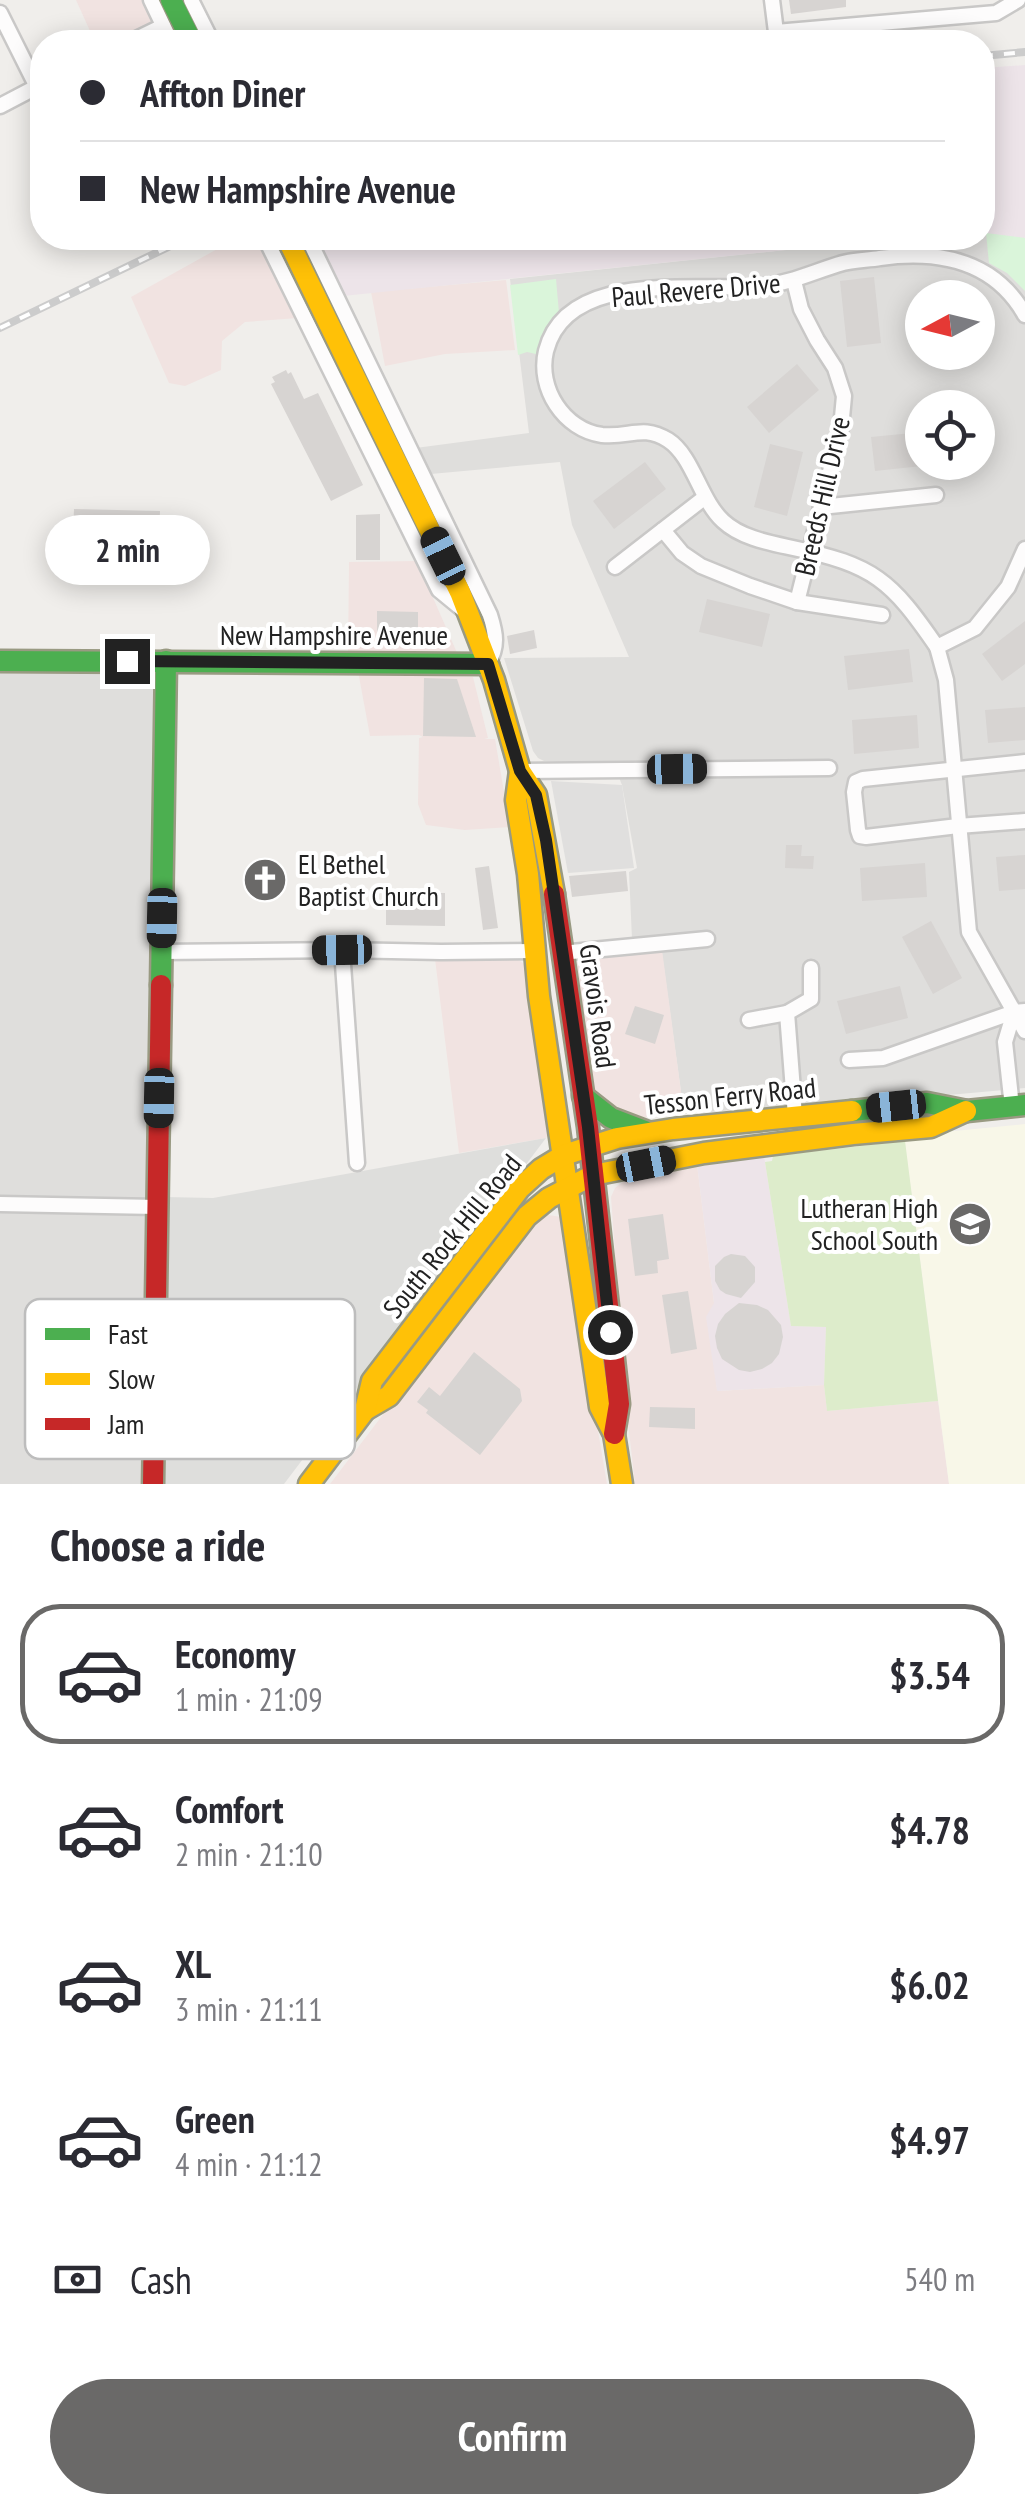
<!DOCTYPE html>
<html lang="en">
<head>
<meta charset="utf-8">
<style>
  :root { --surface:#fff; --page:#f2f2f3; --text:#2b2b33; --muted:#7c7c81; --line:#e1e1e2; --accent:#6a6968 }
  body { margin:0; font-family:"PT Sans Narrow",sans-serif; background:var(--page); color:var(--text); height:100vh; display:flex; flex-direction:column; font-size:38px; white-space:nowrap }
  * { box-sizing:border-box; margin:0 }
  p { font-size:32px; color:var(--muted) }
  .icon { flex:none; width:55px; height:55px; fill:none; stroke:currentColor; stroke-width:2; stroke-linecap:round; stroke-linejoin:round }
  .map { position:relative; height:1484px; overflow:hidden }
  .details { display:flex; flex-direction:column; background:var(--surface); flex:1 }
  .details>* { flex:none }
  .guide { position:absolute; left:30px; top:30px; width:965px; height:220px; border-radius:40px; box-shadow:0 5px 25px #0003; display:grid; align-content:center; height:220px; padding:0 50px; background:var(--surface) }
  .needle { width:65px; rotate:263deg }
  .tools { position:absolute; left:905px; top:280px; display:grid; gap:20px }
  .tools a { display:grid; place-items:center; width:90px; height:90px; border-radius:50%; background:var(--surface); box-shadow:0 5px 25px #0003; font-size:50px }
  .end { position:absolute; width:45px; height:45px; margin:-22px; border:12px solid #222; background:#fff; box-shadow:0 0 0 5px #fff }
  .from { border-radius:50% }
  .bubble { position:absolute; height:70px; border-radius:35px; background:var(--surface); box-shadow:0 5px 25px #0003; font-size:32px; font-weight:700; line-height:70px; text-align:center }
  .car { position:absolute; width:30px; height:60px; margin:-30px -15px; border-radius:12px; box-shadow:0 0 8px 2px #0007; background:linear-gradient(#222 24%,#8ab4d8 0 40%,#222 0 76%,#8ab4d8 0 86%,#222 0) }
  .guide b { display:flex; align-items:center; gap:35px; height:95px; font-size:38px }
  .guide b+b { border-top:2px solid var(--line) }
  .guide i { width:25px; height:25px; background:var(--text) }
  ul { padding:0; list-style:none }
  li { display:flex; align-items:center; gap:30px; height:140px; margin:0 20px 15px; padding:0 30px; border:5px solid transparent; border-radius:40px }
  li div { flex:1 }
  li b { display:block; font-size:38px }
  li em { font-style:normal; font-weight:700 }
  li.current { border-color:var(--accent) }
  li>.icon { width:90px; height:90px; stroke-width:1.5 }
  h2 { padding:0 50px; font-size:45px; line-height:120px }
  .pay { display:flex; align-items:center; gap:25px; height:110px; padding:0 50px; font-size:38px }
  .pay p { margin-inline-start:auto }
  .primary-button { display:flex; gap:20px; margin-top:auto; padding:20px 50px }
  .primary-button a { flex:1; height:115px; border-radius:60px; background:var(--accent); color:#fff; font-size:40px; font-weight:700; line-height:115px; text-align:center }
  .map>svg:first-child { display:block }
</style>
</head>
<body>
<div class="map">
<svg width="1025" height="1484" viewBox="0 0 1025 1484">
  <rect width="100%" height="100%" fill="#f0eeeb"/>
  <!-- residential -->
  <g fill="#dfdedc" fill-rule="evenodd">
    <path d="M 983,233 L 1025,238 L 1025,1088 L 759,1112 L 746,1109 L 684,1114 L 660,939 L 632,939 L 629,872 L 637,868 L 622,785 L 613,762 L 544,761 L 538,758 L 533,751 L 504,658 L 629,657 L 572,525 L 560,462 L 420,475 L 408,449 L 529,433 L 510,279 L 805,248 L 859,238 L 982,238 ZM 922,298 L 978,298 L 978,352 L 922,352 ZM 922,408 L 978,408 L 978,462 L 922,462 Z"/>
    <polygon points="0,666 151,670 158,684 140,1484 0,1484"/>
  </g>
  <!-- commercial -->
  <g fill="#f1e3e1">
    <polygon points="76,0 147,0 156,22 116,42 95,42"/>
    <polygon points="237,238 263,238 298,318 245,322 222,341 221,370 185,386 169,383 131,297"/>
    <polygon points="506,280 515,350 445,354 385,366 371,292"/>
    <polygon points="417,561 458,655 348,655 349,562"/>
    <polygon points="358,671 473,677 488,738 484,739 495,739 510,827 465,830 426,825 418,804 419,738 423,737 419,735 370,736"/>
    <polygon points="662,950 684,1114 630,1119 597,1099 578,1012 572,957"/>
    <polygon points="435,959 519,960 529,968 550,1132 546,1138 459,1153"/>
    <polygon points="697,1164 714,1303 717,1391 824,1385 827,1411 938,1401 949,1484 635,1484 613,1290 615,1251 611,1197 615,1188 633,1174"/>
    <polygon points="541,1214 562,1217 607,1484 330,1484 533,1218"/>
  </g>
  <!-- industrial -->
  <g fill="#ede4e9">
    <polygon points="1025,65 1025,238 983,233 983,68"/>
    <polygon points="314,238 859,238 805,248 343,296"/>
    <polygon points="764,1156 791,1326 826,1327 824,1385 717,1391 706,1317 714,1303 697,1164"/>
  </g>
  <!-- education -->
  <polygon fill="#f8f7e8" points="1025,1124 1025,1484 949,1484 904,1136"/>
  <!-- religious -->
  <polygon fill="#dededc" points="546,1138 284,1484 160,1484 164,1197 213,1198"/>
  <!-- grass -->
  <polygon fill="#ddeccb" points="905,1141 938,1401 827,1411 824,1385 826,1327 791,1326 765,1162 772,1161 773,1156"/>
  <!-- park -->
  <g fill="#daf5da">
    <polygon points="986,233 1025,238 1025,291 1007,273 989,263"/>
    <polygon points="556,279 559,313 542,335 536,354 527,352 518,355 510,285"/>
  </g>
  <!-- parking -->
  <polygon fill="#e0dfde" points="551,781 622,785 634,868 568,873"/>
  <!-- building -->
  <g fill="#d7d4d2">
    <polygon points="789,0 846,0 846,7 791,14"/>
    <polygon points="874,277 881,343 847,347 840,281"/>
    <polygon points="797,364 819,390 769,433 747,407"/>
    <polygon points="286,370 288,374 291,372 304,399 318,393 363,485 331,501 271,384 275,382 272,377"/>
    <polygon points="922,432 922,466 875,471 871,437"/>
    <polygon points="770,444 803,452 787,516 754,507"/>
    <polygon points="645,462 666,489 614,529 593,501"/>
    <polygon points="74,509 160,511 159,533 73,531"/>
    <polygon points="380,514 380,560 356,560 356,515"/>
    <polygon points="707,599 770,614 762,647 699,632"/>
    <polygon points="377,611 418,612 418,640 377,639"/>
    <polygon points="1025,621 1025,664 1002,681 982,654"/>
    <polygon points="534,630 537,648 510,654 507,636"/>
    <polygon points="909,649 913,682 848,690 844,656"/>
    <polygon points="424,678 457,679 476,737 423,736"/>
    <polygon points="1025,707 1025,740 988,743 985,710"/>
    <polygon points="917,715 919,748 854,754 852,720"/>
    <polygon points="786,845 802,845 801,856 814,856 813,869 785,868"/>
    <polygon points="1025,855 1025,889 999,891 996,857"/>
    <polygon points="925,863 927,897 862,901 860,868"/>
    <polygon points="489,866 498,928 483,930 475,868"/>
    <polygon points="626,871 628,891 572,897 569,876"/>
    <polygon points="386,893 445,893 445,926 386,925"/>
    <polygon points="931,921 962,978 933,994 902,937"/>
    <polygon points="900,986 908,1018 846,1034 837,1001"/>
    <polygon points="635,1006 664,1015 655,1044 625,1034"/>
    <polygon points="663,1214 669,1259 657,1261 658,1273 635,1276 628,1219"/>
    <polygon points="731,1254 745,1256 755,1267 755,1282 741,1298 726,1294 720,1290 715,1281 715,1266 724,1257"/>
    <polygon points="688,1291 697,1349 671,1354 662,1295"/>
    <polygon points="739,1303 757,1305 768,1310 781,1325 783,1337 779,1354 772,1363 762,1369 750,1372 739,1370 722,1359 717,1348 715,1336 718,1324 725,1314"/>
    <polygon points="474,1352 520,1389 522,1401 480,1455 426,1413 428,1410 417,1402 429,1387 440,1396"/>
    <polygon points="650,1407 695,1408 695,1429 649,1427"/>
  </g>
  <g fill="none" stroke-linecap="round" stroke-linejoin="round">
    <!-- street casing -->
    <g stroke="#c9c8c7" stroke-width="19">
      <g id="street">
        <polyline points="151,0 171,42"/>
        <polyline points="191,0 212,42"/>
        <polyline points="772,0 776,32 996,13 1018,0"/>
        <polyline points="0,13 37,87"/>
        <polyline points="130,42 163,26"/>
        <polyline points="0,106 42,84"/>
        <polyline points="265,238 439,590 467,613"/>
        <path d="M 308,238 L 490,615 C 496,634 498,646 488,664"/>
        <polyline points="794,281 801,309 817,340 835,368 844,396 841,428 797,602"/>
        <polyline points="821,507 936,495"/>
        <polyline points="663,530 682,553 701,566 750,586 797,602 882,615"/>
        <polyline points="1025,549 1008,587 975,628 937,647 946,680 969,932 1025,1031"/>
        <polyline points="615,567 704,498"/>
        <path d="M 937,647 C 891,580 874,565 793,548 C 770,543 741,538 723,521 C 700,500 693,456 668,440 C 642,424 630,438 602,435 C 564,430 537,388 546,351 C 567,267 700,293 763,286 C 791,283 815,271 843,263 C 855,260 868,260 880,258 C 938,250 994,260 1025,315"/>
        <polyline points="1025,762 863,779 856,782 854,792 858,830 860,836 866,837 958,826 1025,821"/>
        <polyline points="520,771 829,768"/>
        <polyline points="342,950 357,1163"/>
        <polyline points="161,952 342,950 441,952 535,951"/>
        <polyline points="561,953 707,939"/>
        <polyline points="749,1020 787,1013"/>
        <polyline points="849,1060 883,1058 1014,1012 1025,1011"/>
        <polyline points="1012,1107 1005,1042 1014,1012"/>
        <polyline points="795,1116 787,1013 811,999 811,968"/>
        <polyline points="0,1204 157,1207"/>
      </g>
    </g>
    <!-- fast casing -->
    <g stroke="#999a82" stroke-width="25">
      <g id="fast">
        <polyline points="171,0 192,42"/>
        <polyline points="0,661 488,664"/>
        <polyline points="161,985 166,661"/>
        <polyline points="583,1096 611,1118 645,1131"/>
        <polyline points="852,1111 927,1103 967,1111 1025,1105"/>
      </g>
    </g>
    <!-- slow casing -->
    <g stroke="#999a82" stroke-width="25">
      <g id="slow">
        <polyline points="287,238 460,592 494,680 520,771 536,795 554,894"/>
        <polyline points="520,771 516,800 528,874 539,996 600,1407 614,1434 622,1484"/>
        <polyline points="365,1410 389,1396 527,1216 549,1198 593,1175 704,1153 853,1134 931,1127 966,1111"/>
        <polyline points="309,1484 365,1410 372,1381 520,1188 541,1169 564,1155 617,1138 673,1129 852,1111"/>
      </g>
    </g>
    <!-- jam casing -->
    <g stroke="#999a82" stroke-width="25">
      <g id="jam">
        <polyline points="554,894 588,1127 619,1404 614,1434"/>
        <polyline points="153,1484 161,985"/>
      </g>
    </g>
    <!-- street -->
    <use href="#street" stroke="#fdfcfc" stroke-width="14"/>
    <!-- fast -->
    <use href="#fast" stroke="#4caf50" stroke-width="20"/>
    <!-- slow -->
    <use href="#slow" stroke="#ffc107" stroke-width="20"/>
    <!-- jam -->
    <use href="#jam" stroke="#c62828" stroke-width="20"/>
    <!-- rail casing -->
    <g stroke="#ccc" stroke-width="8">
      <g id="rail">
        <polyline points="982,56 1025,52"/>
        <polyline points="0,328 187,238"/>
      </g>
    </g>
    <!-- rail -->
    <use href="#rail" stroke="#fff" stroke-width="4" stroke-dasharray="11" stroke-linecap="butt"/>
  </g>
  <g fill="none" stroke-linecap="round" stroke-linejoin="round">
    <!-- route -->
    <polyline stroke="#222" stroke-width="12" points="127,661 488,664 520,771 536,795 546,840 588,1127 610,1332"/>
  </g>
  <!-- icons -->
  <defs>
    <g id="church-disc" transform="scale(2.25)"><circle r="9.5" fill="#6a6968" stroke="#fff"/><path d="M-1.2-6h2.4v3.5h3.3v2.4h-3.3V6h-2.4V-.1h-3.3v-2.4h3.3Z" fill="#fff"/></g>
    <g id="school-disc" transform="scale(2.25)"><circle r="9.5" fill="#6a6968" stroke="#fff"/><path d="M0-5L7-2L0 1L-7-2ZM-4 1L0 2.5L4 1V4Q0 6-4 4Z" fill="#fff"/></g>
  </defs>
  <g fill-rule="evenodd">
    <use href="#church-disc" x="265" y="880"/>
    <use href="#school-disc" x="970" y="1224"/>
  </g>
  <g text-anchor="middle" stroke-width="8" stroke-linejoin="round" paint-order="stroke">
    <!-- street labels -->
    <g font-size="28" fill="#222" stroke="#fff">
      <text transform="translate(696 290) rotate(-5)" y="10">Paul Revere Drive</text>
      <text transform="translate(822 496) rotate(-77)" y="10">Breeds Hill Drive</text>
      <text x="334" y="645">New Hampshire Avenue</text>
      <text transform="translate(598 1006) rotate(82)" y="10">Gravois Road</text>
      <text transform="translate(730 1096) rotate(-6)" y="10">Tesson Ferry Road</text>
      <text transform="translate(452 1236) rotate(-51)" y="10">South Rock Hill Road</text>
    </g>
    <!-- poi labels -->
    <g font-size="28" fill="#222" stroke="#fff" text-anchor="start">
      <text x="298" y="874">El Bethel<tspan x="298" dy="32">Baptist Church</tspan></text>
      <text x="938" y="1218" text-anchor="end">Lutheran High<tspan x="938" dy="32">School South</tspan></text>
    </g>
  </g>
  <!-- legend -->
  <rect x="25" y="1299" width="330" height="160" rx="15" fill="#fff" stroke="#bdbdbd" stroke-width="2.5"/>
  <rect x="45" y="1328" width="45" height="12" fill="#4caf50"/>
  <rect x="45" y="1373" width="45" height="12" fill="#ffc107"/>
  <rect x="45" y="1418" width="45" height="12" fill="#c62828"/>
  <g font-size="28" fill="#222">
    <text x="108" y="1344">Fast</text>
    <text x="108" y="1389">Slow</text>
    <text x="108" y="1434">Jam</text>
  </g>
</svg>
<div class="tools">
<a><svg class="needle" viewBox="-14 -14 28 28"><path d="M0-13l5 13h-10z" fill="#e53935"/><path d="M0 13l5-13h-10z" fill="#7c7c81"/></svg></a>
<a><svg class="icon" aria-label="locate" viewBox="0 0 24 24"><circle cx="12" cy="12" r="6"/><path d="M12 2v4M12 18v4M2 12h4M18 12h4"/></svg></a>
</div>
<i class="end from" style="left:610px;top:1332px"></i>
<i class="end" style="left:127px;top:661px"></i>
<div class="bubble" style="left:45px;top:515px;width:165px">2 min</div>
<i class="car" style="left:443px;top:556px;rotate:334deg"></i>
<i class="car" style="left:677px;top:769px;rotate:89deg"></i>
<i class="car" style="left:162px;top:918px;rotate:181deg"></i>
<i class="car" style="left:342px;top:950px;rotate:269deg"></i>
<i class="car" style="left:159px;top:1098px;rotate:181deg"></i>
<i class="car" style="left:896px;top:1106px;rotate:264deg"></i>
<i class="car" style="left:646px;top:1164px;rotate:79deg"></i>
<div class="guide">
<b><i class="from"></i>Affton Diner</b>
<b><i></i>New Hampshire Avenue</b>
</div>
</div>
<section class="details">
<h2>Choose a ride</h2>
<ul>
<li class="current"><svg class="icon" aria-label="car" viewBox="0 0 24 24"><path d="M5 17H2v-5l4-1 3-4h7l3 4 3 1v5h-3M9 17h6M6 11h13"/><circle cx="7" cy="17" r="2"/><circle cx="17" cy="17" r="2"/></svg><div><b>Economy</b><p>1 min · 21:09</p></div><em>$3.54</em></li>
<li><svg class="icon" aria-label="car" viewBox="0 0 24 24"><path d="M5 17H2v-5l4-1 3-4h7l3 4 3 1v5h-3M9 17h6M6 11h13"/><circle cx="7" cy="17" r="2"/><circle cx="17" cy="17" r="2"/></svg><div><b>Comfort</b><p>2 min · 21:10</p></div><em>$4.78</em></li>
<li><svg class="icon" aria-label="car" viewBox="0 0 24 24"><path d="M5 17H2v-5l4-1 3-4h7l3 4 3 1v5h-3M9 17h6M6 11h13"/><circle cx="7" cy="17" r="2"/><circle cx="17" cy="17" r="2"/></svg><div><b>XL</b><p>3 min · 21:11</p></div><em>$6.02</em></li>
<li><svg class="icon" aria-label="car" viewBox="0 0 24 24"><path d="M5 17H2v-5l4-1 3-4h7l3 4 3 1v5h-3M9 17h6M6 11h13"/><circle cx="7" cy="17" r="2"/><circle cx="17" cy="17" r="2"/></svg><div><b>Green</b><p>4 min · 21:12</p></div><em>$4.97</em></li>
</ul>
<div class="pay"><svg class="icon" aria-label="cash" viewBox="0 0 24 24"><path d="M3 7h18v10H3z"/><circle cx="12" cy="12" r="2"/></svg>Cash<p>540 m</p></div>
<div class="primary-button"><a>Confirm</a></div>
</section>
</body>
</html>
